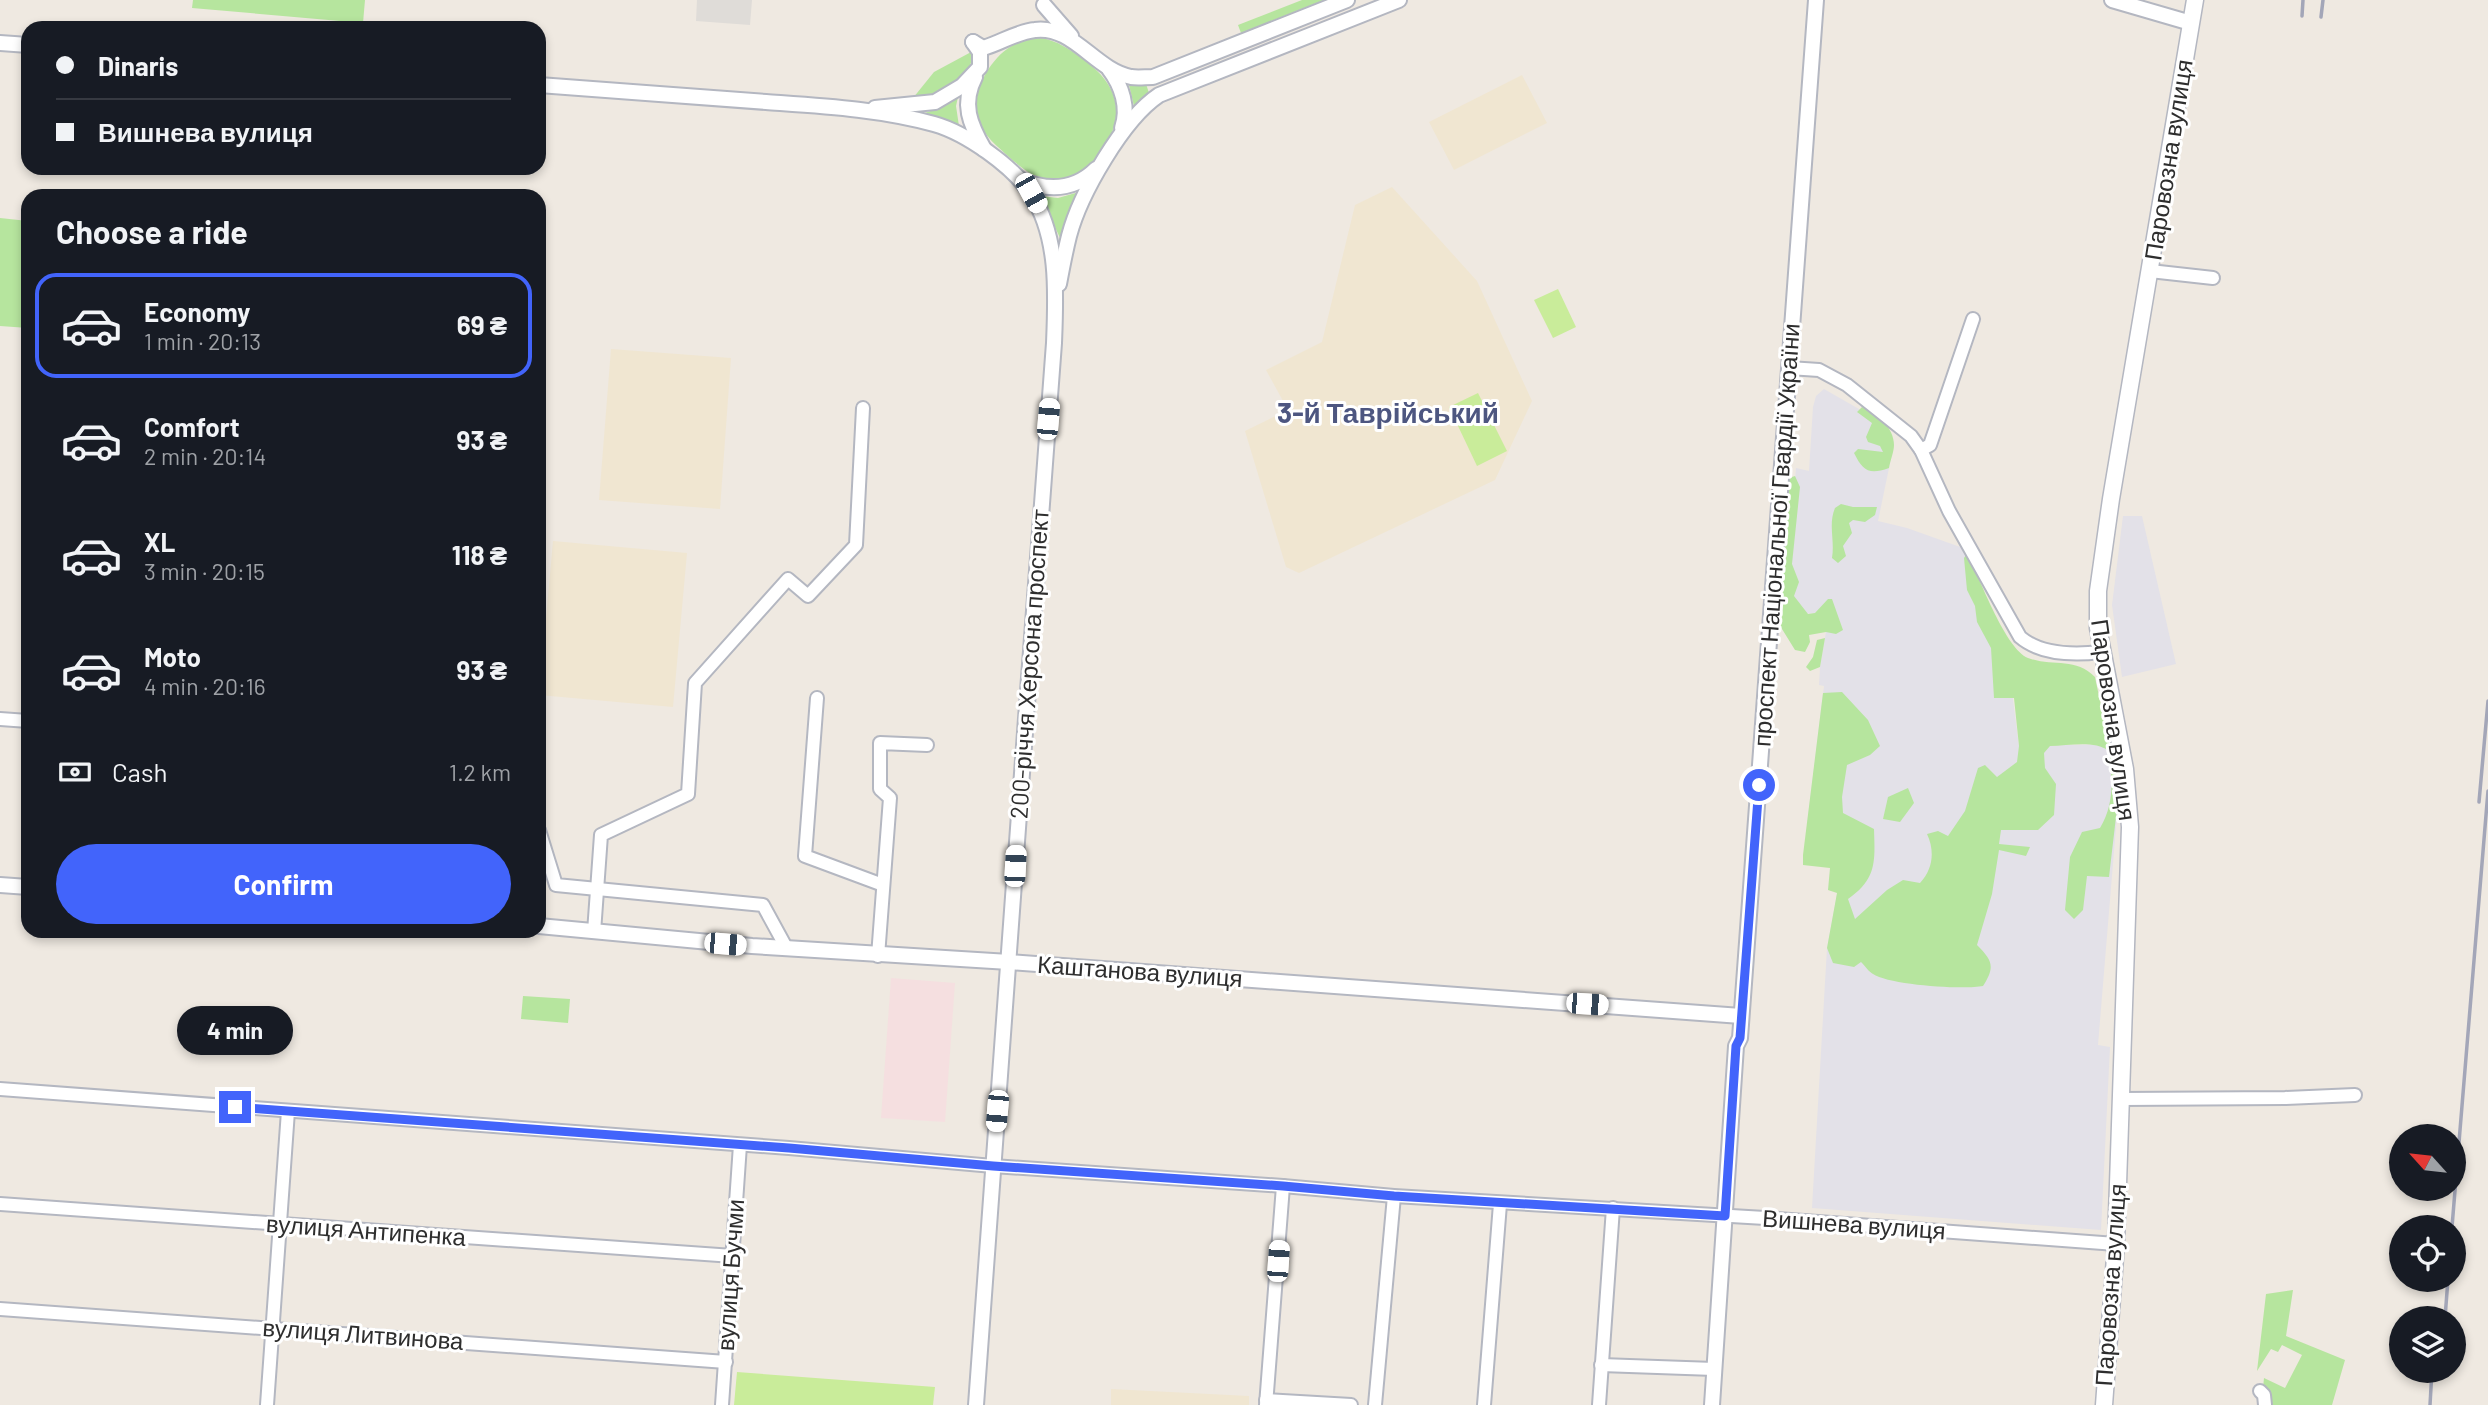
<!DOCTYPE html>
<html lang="en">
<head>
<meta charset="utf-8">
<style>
  :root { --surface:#171b24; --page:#242831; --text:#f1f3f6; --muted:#9ea1a6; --line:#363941; --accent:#4264fb }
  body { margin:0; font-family:Barlow,sans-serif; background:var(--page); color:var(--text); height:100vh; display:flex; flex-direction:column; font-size:26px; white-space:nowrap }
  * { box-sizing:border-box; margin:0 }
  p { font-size:23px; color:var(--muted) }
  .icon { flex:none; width:38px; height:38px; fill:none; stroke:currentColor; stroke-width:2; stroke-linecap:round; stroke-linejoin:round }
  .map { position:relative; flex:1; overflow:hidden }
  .side { position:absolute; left:21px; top:189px; width:525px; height:749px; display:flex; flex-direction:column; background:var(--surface); border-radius:21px; box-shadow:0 4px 10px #0003 }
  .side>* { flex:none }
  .top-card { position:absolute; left:21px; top:21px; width:525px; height:154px; border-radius:21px; box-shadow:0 4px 10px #0003; display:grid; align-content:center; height:154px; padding:0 35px; background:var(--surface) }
  .needle { width:46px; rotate:297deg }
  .fabs { position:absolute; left:2389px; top:1124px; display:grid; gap:14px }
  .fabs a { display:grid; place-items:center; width:77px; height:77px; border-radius:50%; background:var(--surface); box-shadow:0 4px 10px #0003; font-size:35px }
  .end { position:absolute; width:32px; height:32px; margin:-16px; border:9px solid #4264fb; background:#fff; box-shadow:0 0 0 4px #fff }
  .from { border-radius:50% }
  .bubble { position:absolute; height:49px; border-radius:24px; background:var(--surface); box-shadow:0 4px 10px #0003; font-size:23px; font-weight:700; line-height:49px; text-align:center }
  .car { position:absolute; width:21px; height:42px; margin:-21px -10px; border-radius:9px; box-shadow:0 0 5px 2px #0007; background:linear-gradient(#fff 24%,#345 0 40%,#fff 0 76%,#345 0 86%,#fff 0) }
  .top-card b { display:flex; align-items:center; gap:24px; height:66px; font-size:26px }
  .top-card b+b { border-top:2px solid var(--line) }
  .top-card i { width:18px; height:18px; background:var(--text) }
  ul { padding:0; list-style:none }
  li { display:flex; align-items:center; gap:21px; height:105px; margin:0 14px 10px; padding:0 21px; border:4px solid transparent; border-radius:21px }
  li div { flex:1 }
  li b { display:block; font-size:26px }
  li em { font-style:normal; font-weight:700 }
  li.selected { border-color:var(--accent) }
  li>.icon { width:63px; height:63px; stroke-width:1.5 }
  h2 { padding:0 35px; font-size:32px; line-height:84px }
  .pay { display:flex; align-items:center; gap:18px; height:77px; padding:0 35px; font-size:26px }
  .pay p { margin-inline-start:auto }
  .button { display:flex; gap:14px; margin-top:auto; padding:14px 35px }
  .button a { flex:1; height:80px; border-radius:42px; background:var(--accent); color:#fff; font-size:28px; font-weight:700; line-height:80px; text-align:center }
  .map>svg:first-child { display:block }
</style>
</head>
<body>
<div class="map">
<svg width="2488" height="1405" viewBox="0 0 2488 1405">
  <rect width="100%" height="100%" fill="#efe9e1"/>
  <!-- industrial -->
  <g fill="#e3e1e8">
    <polygon points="1824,389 1887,425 1894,444 1878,521 1907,528 1963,548 2005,638 2019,746 2111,744 2119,791 2098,1045 2110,1047 2101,1230 1812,1208 1827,948 1849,830 1807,825 1824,686 1819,685 1820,667 1829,614 1785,613 1796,468 1809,471 1813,407 1816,396"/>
    <polygon points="2123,516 2142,516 2176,664 2122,677 2112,605"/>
  </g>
  <!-- education -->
  <g fill="#f0e6d1">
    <polygon points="1522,75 1547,123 1454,170 1429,122"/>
    <polygon points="1392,187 1477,281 1532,401 1495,480 1299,573 1286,567 1245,431 1288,410 1266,370 1322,342 1355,205"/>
    <polygon points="611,349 731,358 720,509 599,500"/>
    <polygon points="553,541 687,553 673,707 539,695"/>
    <polygon points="1111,1389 1249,1396 1249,1405 1111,1405"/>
  </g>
  <!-- medical -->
  <polygon fill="#f5dfe0" points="891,978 955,983 945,1122 881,1118"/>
  <!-- green -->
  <g fill="#b6e59e">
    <polygon points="193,0 365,0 363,23 192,8"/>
    <polygon points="1302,0 1324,0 1241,33 1238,25"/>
    <path d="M 1041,38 C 1058,41 1069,49 1083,59 C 1120,86 1127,116 1100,154 C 1089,168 1074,178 1055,179 C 1035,180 1023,169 1009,157 C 997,146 984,136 978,120 C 969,96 989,60 1010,47 C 1019,40 1030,39 1041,38 Z"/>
    <path d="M 973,51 L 975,53 C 967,81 940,95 913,98 L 934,72 Z"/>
    <polygon points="1128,81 1146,84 1149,93 1134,106"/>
    <polygon points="958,97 956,106 959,126 945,119 922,114 942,107"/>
    <polygon points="1079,192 1060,238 1041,196 1058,198"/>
    <polygon points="0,218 28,221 28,328 0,326"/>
    <path d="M 1862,407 C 1877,412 1894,428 1894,445 C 1894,452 1890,461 1889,468 C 1869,475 1863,471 1854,453 L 1858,449 L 1883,452 L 1880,446 L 1868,442 L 1866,437 L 1872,423 L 1857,412 Z"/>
    <polygon points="1795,476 1800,487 1792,564 1799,582 1794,596 1808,614 1815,613 1828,599 1832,599 1843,630 1836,634 1826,632 1809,635 1810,642 1805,652 1795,650 1777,621 1789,478"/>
    <path d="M 1841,504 L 1853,507 L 1877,507 L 1875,515 L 1865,522 L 1853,520 L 1849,523 L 1852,533 L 1843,546 L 1846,556 L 1838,563 L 1832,558 C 1835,540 1828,525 1835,508 Z"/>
    <path d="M 1966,555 L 1970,559 C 1981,582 2006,649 2028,658 C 2052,667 2075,657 2095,677 L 2119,791 L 2109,877 L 2087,876 L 2083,910 L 2074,919 L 2065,910 L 2070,857 L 2082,832 L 2100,828 C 2115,803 2112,779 2109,751 C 2094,740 2069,746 2050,746 L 2044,753 L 2045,768 L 2056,784 L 2054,815 L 2038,830 L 2001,830 L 1999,844 L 2030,847 L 2026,856 L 1999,850 L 1992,894 L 1977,945 C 1993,961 1995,967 1983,986 C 1963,990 1889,985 1873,974 C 1869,972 1865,966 1861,962 L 1854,967 L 1833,963 L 1827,948 L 1837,893 L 1828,890 L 1830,868 L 1803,865 L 1803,855 L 1823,693 L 1842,692 L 1868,720 L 1880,746 L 1870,755 L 1847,765 L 1842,797 L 1843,813 L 1874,829 C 1875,861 1877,879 1848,899 L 1855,919 L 1887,890 L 1903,880 L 1920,883 C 1933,869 1935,851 1927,834 L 1938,831 L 1948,836 L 1965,811 L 1978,768 L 1985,765 L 1997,777 L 2017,762 L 2019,746 L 2014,698 L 1994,698 L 1991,648 L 1977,622 L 1975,606 L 1967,590 L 1964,558 Z"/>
    <polygon points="1825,638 1820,667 1810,671 1806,667 1813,657 1817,640"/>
    <polygon points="1908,788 1914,803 1900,822 1883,819 1888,797"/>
    <polygon points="523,996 570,999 568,1023 521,1019"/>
    <polygon points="2293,1290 2286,1336 2345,1360 2332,1405 2268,1405 2263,1388 2264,1378 2285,1388 2302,1355 2282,1345 2278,1352 2271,1349 2257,1371 2266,1294"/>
  </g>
  <!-- pitch -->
  <g fill="#c9ec9a">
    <polygon points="1558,289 1576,327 1553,338 1534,300"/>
    <polygon points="1478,393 1507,451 1477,466 1449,407"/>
    <polygon points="737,1372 935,1387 933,1405 734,1405"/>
  </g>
  <!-- plaza -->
  <polygon fill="#dfdcd8" points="697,0 752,0 750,25 696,21"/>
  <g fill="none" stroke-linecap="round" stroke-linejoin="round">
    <!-- minor casing -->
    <g stroke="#b4b7c1" stroke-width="16">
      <g id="minor">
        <polyline points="2150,271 2213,278"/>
        <path d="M 1789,368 L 1819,370 L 1847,385 L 1911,436 L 1921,450 L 1949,511 L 2020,637 C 2041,655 2075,655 2101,652"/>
        <polyline points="1921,450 1930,445 1973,319"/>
        <polyline points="817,698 805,856 883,885"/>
        <polyline points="0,719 28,721"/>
        <polyline points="539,830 556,885 763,905 787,949"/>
        <polyline points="594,932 601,835 688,794 695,683 788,579 808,596 856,545 863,408"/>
        <polyline points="878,956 890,798 880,789 880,743 927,745"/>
        <polyline points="0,1089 789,1148 993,1166 1283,1186 1394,1196 1765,1218 2116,1244"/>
        <polyline points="2121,1099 2285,1098 2355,1095"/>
        <polyline points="0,1204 733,1256"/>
        <polyline points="0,1309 726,1362"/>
        <polyline points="1601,1365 1714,1369"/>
        <polyline points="2260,1391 2264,1395 2265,1405"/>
        <polyline points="1266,1400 1351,1405"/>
        <polyline points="267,1405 288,1111"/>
        <polyline points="722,1405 740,1145"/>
        <polyline points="1266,1405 1283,1186"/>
        <polyline points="1375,1405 1394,1196"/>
        <polyline points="1484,1405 1500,1204"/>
        <polyline points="1599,1405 1613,1208"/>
      </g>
    </g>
    <!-- tertiary casing -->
    <g stroke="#b4b7c1" stroke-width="18">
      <g id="tertiary">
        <polyline points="2112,0 2191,23"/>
        <polyline points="1044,5 1071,36"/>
        <path d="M 973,42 L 983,48 C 1001,43 1016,32 1035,30 C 1073,25 1095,70 1131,77 C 1138,78 1145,77 1153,77 L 1347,0"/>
        <polyline points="0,43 28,45"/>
        <path d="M 1109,69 C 1122,86 1129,108 1122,128"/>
        <path d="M 975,77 C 961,104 970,124 984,149"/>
        <path d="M 539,85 C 615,91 690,96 766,102 C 822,106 880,109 934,124 C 966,133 1013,166 1031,194 C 1059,237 1056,294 1054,343 C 1028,697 1000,1051 976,1405"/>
        <polyline points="875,108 935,102 962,86 980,67 980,52 973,42"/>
        <path d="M 1021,180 C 1048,191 1074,191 1096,169"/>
        <path d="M 1059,284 C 1062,268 1065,252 1069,236 C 1080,194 1123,119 1159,95 L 1399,0"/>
        <polyline points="0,885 28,887"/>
        <polyline points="539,926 752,946 1009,962 1741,1016"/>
        <polyline points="1712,1405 1736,1046 1740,1038 1816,0"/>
      </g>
    </g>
    <!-- secondary casing -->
    <g stroke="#b4b7c1" stroke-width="19">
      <polyline id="secondary" points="2104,1405 2116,1244 2130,827 2125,769 2098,628 2098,591 2111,499 2195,0"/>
    </g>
    <!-- minor -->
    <use href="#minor" stroke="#fff" stroke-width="12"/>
    <!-- tertiary -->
    <use href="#tertiary" stroke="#fff" stroke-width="14"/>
    <!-- secondary -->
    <use href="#secondary" stroke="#fff" stroke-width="16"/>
    <!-- rail -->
    <g stroke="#a3a6b8" stroke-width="3.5">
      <polyline points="2302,16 2303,0"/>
      <polyline points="2321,17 2323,0"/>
      <polyline points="2479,802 2488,701"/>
      <polyline points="2452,1227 2488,791"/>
      <polyline points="2445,1318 2448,1279"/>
      <polyline points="2430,1405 2432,1370"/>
    </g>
  </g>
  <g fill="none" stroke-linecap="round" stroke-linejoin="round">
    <!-- route -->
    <polyline stroke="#4264fb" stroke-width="9" points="235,1107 789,1148 993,1166 1283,1186 1394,1196 1725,1216 1736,1046 1740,1038 1759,785"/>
  </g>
  <g text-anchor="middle" stroke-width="6" stroke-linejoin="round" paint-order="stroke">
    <!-- street labels -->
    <g font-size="24" fill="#2e2e2e" stroke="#fff">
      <text transform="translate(2169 160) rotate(-81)" y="8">Паровозна вулиця</text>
      <text transform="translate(1777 535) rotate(-86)" y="8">проспект Національної Гвардії України</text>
      <text transform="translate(1030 664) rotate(-86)" y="8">200-річчя Херсона проспект</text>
      <text transform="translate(2113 720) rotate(82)" y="8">Паровозна вулиця</text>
      <text transform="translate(1140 972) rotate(4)" y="8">Каштанова вулиця</text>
      <text transform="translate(1854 1225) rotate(4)" y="8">Вишнева вулиця</text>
      <text transform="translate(366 1231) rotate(4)" y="8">вулиця Антипенка</text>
      <text transform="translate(731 1275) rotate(-86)" y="8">вулиця Бучми</text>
      <text transform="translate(2111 1285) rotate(-86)" y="8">Паровозна вулиця</text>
      <text transform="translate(363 1335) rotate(4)" y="8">вулиця Литвинова</text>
    </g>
    <!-- quarter labels -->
    <g font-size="28" font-weight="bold" fill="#4d5680" stroke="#fff">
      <text x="1388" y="423">3-й Таврійський</text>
    </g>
  </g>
</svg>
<div class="fabs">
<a><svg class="needle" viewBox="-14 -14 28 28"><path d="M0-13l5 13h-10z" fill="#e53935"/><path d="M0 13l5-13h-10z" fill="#9ea1a6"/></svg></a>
<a><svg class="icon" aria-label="locate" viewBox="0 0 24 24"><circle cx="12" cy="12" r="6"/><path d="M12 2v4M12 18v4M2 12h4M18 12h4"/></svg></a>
<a><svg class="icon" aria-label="layers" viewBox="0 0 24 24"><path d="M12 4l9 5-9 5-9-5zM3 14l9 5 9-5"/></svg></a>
</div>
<i class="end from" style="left:1759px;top:785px"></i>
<i class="end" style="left:235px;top:1107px"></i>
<div class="bubble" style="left:177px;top:1006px;width:116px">4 min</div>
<i class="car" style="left:1031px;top:193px;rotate:151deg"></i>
<i class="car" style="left:1048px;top:419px;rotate:5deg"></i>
<i class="car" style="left:1015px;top:866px;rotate:3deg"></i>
<i class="car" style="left:725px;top:944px;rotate:95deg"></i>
<i class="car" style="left:1587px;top:1004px;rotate:94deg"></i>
<i class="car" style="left:997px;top:1111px;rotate:185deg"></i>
<i class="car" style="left:1278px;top:1261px;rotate:4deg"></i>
<div class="top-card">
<b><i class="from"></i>Dinaris</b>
<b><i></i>Вишнева вулиця</b>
</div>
<section class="side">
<h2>Choose a ride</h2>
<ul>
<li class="selected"><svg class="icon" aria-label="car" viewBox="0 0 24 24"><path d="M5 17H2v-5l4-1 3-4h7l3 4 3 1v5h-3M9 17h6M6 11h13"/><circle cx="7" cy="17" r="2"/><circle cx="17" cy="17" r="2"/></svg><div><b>Economy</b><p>1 min · 20:13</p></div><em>69 ₴</em></li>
<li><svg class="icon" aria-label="car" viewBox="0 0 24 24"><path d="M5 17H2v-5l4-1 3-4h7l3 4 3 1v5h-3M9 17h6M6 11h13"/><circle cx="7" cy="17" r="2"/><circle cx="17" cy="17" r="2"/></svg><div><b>Comfort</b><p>2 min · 20:14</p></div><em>93 ₴</em></li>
<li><svg class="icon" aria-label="car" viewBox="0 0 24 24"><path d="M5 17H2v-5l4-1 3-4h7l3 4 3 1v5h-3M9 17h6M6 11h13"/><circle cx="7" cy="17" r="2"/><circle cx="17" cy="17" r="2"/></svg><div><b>XL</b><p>3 min · 20:15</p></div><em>118 ₴</em></li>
<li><svg class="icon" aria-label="car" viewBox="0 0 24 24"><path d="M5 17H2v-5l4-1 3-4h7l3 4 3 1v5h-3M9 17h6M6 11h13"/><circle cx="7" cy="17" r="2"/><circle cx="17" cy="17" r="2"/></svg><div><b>Moto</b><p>4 min · 20:16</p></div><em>93 ₴</em></li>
</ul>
<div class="pay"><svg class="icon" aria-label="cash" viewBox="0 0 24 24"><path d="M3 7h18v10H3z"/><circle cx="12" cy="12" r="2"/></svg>Cash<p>1.2 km</p></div>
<div class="button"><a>Confirm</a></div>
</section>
</div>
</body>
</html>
